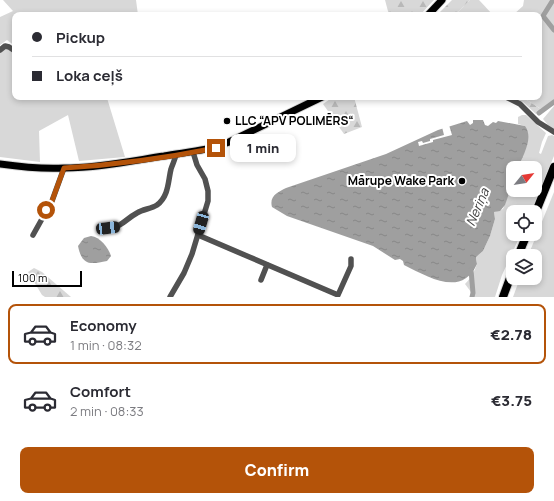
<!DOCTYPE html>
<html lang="en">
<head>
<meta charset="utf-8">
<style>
  :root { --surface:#fff; --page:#f2f2f3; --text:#2b2b33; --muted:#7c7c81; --line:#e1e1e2; --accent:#b45309 }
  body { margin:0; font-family:Manrope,sans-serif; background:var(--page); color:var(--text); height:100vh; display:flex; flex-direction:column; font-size:15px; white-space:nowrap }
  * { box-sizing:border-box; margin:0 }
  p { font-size:13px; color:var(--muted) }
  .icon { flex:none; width:22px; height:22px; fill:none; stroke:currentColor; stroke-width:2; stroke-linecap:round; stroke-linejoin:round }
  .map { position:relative; height:297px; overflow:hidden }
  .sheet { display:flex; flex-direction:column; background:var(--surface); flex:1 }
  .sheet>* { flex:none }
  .guide { position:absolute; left:12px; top:12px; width:530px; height:88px; border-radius:8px; box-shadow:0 2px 6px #0003; display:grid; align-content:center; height:88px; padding:0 20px; background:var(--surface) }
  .needle { width:26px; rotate:60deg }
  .buttons { position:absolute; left:506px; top:161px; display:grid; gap:8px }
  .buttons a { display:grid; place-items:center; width:36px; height:36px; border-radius:8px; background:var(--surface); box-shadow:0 2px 6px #0003; font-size:20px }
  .scale { position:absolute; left:12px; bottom:10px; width:70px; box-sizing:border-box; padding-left:4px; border:2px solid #000; border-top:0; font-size:11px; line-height:14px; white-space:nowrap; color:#000; -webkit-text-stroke:3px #fff; paint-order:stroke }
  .end { position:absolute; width:18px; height:18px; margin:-9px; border:5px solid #b45309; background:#fff; box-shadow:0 0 0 2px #fff }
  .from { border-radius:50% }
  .bubble { position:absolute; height:28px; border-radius:8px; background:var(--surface); box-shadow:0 2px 6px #0003; font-size:13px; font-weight:800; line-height:28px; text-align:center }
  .car { position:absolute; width:12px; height:24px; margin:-12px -6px; border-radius:5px; box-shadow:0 0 3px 1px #0007; background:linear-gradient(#222 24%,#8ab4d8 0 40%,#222 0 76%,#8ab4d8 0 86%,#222 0) }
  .guide b { display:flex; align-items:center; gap:14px; height:38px; font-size:15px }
  .guide b+b { border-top:1px solid var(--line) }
  .guide i { width:10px; height:10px; background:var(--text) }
  ul { padding:7px 0 0; list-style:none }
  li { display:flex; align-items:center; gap:12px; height:60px; margin:0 8px 6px; padding:0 12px; border:2px solid transparent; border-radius:8px }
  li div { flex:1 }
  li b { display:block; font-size:15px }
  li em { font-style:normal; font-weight:800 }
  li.current { border-color:var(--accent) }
  li>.icon { width:36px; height:36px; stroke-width:1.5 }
  .primary-button { display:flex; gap:8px; margin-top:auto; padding:8px 20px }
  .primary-button a { flex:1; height:46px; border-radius:8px; background:var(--accent); color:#fff; font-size:16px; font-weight:800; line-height:46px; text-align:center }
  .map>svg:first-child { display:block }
</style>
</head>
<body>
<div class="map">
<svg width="554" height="297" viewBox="0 0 554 297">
  <defs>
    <pattern id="forest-firs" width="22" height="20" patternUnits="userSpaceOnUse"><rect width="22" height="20" fill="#d8d8d8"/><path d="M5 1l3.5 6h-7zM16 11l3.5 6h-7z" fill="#b8b8b8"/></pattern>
    <pattern id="water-ripples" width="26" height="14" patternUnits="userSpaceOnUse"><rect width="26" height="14" fill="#9f9f9f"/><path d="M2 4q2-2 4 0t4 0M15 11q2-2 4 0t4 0" fill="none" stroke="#878787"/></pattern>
  </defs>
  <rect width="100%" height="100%" fill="#fff"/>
  <!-- green -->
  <g fill="#d8d8d8">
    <polygon points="3,0 136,0 138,15 15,15 15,46 7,40 0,45 0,17 13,11"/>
    <polygon points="470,0 479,0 493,15 455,15"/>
    <polygon points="524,0 552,0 542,16 554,32 554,101 541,109 522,97 539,97 539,15 513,15 523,6"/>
    <polygon points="554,0 554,29 545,15"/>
    <polygon points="4,49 10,50 15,54 15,97 109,97 107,98 125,157 79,161 68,115 39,131 40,162 0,157 0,53"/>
    <polygon points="554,106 554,129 548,125 543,119"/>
    <path d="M 522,115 L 526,115 L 546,133 L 542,142 L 539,153 L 541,154 L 548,136 L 552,135 L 554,136 L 554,156 L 531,212 L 513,212 L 513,234 L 521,234 L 502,275 L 495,297 L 470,297 L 471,292 L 465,284 C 471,278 474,272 477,264 L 476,259 L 476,257 L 483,251 L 490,236 L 495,219 L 494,212 L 503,209 L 513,182 L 513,190 L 535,190 L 535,168 L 518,168 L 527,142 L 525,126 L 518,124 L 518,117 Z"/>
    <polygon points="554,192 554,297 513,297 520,278 535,278 535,256 528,256"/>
  </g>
  <!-- forest -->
  <g fill="url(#forest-firs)">
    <polygon points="385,0 434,0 420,15 389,15"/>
    <polygon points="452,0 470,0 455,15 437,15"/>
    <polygon points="333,97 354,97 362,127 344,134 323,104"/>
    <polygon points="511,97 522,97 541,109 536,114 523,102"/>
    <polygon points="34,268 42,272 71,297 45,297 42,295 28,272"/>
  </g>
  <!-- water -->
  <g fill="url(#water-ripples)">
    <path d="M 473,120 L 483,120 L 485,125 L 488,126 L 493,122 L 496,123 L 498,121 L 525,126 C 534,138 523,155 518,168 L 513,168 L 513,182 L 505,205 L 500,211 L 494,212 L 495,219 L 490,236 L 483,251 L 476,257 L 476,259 L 477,264 C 462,297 430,278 404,265 L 403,261 L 400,259 L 395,260 L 373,246 L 287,216 L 272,207 C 269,196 278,192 286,188 L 386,154 L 438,130 L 467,121 L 470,125 L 473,123 Z"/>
    <path d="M 91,236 C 100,237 108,247 111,256 L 107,261 C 89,265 82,265 78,246 L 84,238 Z"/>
  </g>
  <!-- pier -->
  <polygon fill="#fff" points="449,125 452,135 433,140 433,142 419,146 418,142 422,141 423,143 430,141 430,139 444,135 442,127"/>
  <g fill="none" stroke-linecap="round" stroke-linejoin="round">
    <!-- canal -->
    <g stroke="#9f9f9f" stroke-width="5">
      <polyline points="553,0 543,16 554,30"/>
      <polyline points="539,113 554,102"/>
      <polyline points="471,270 473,293 472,297"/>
    </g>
    <!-- major casing -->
    <g stroke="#dbdbdb" stroke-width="9">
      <g id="major">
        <polyline points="428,15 442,0"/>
        <path d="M 0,164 C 21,167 43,169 64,168 C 97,168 131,161 164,156 C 186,152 208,151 229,142 L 322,97"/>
      </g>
    </g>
    <!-- highway casing -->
    <g stroke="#dbdbdb" stroke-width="10">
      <g id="highway">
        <polyline points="535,214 554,167"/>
        <polyline points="518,256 527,234"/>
        <polyline points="503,297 513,270"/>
      </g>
    </g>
    <!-- minor -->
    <g stroke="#515151" stroke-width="5.5">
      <polyline points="0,50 5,46 9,47 15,51"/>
      <polyline points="506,97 520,104 538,122 554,132"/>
      <path d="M 108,228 C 124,226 124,220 137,213 C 143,209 151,209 157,205 C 169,196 168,181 171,169 C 173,163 175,160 176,154"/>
      <polyline points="33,235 52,201 64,168"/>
      <polyline points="198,235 338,295 351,266 351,259"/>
      <polyline points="261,280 267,265"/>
      <polyline points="170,297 184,273 192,254 208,201 208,191 205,179 197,165 193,152"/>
    </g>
    <!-- major -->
    <use href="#major" stroke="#000" stroke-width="7"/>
    <!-- highway -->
    <use href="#highway" stroke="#000" stroke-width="8"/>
  </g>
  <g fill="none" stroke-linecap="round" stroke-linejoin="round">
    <!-- route -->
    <path stroke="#b45309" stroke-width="5" d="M 46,210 L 52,201 L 64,168 C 114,165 166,158 216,148"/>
  </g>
  <!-- markers -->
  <g fill="#000" stroke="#fff" stroke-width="1.5">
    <circle cx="227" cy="121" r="4"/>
    <circle cx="462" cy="181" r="4"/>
  </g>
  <g text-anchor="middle" stroke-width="4" stroke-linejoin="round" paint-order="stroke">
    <!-- poi labels -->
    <g font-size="12" font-weight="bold" fill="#000" stroke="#fff" text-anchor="start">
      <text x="235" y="125">LLC “APV POLIMĒRS“</text>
      <text x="454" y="185" text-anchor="end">Mārupe Wake Park</text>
    </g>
    <!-- water labels -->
    <g font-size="13" font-style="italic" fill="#404040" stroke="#fff">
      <text transform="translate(477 207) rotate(-67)" y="5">Neriņa</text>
    </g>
  </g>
</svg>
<div class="buttons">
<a><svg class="needle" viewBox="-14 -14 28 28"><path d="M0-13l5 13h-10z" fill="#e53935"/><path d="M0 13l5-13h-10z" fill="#7c7c81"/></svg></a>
<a><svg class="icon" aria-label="locate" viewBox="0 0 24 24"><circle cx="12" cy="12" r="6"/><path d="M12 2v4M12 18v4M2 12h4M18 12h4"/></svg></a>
<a><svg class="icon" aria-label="layers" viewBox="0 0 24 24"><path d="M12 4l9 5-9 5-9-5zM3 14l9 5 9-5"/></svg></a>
</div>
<div class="scale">100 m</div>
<i class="end from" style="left:46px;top:210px"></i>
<i class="end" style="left:216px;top:148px"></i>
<div class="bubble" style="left:230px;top:134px;width:66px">1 min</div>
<i class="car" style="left:201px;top:223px;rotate:196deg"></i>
<i class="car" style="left:108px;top:228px;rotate:83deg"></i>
<div class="guide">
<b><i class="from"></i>Pickup</b>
<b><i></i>Loka ceļš</b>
</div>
</div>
<section class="sheet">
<ul>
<li class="current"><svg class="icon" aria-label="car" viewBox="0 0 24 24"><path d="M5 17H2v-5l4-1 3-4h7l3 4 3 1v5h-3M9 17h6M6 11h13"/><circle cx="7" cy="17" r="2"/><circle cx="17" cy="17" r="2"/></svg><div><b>Economy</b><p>1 min · 08:32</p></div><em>€2.78</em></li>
<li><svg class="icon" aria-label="car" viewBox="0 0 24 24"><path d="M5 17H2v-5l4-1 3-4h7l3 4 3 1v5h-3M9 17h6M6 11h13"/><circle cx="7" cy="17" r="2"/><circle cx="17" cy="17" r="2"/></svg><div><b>Comfort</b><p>2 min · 08:33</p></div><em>€3.75</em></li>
</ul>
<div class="primary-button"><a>Confirm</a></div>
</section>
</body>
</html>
